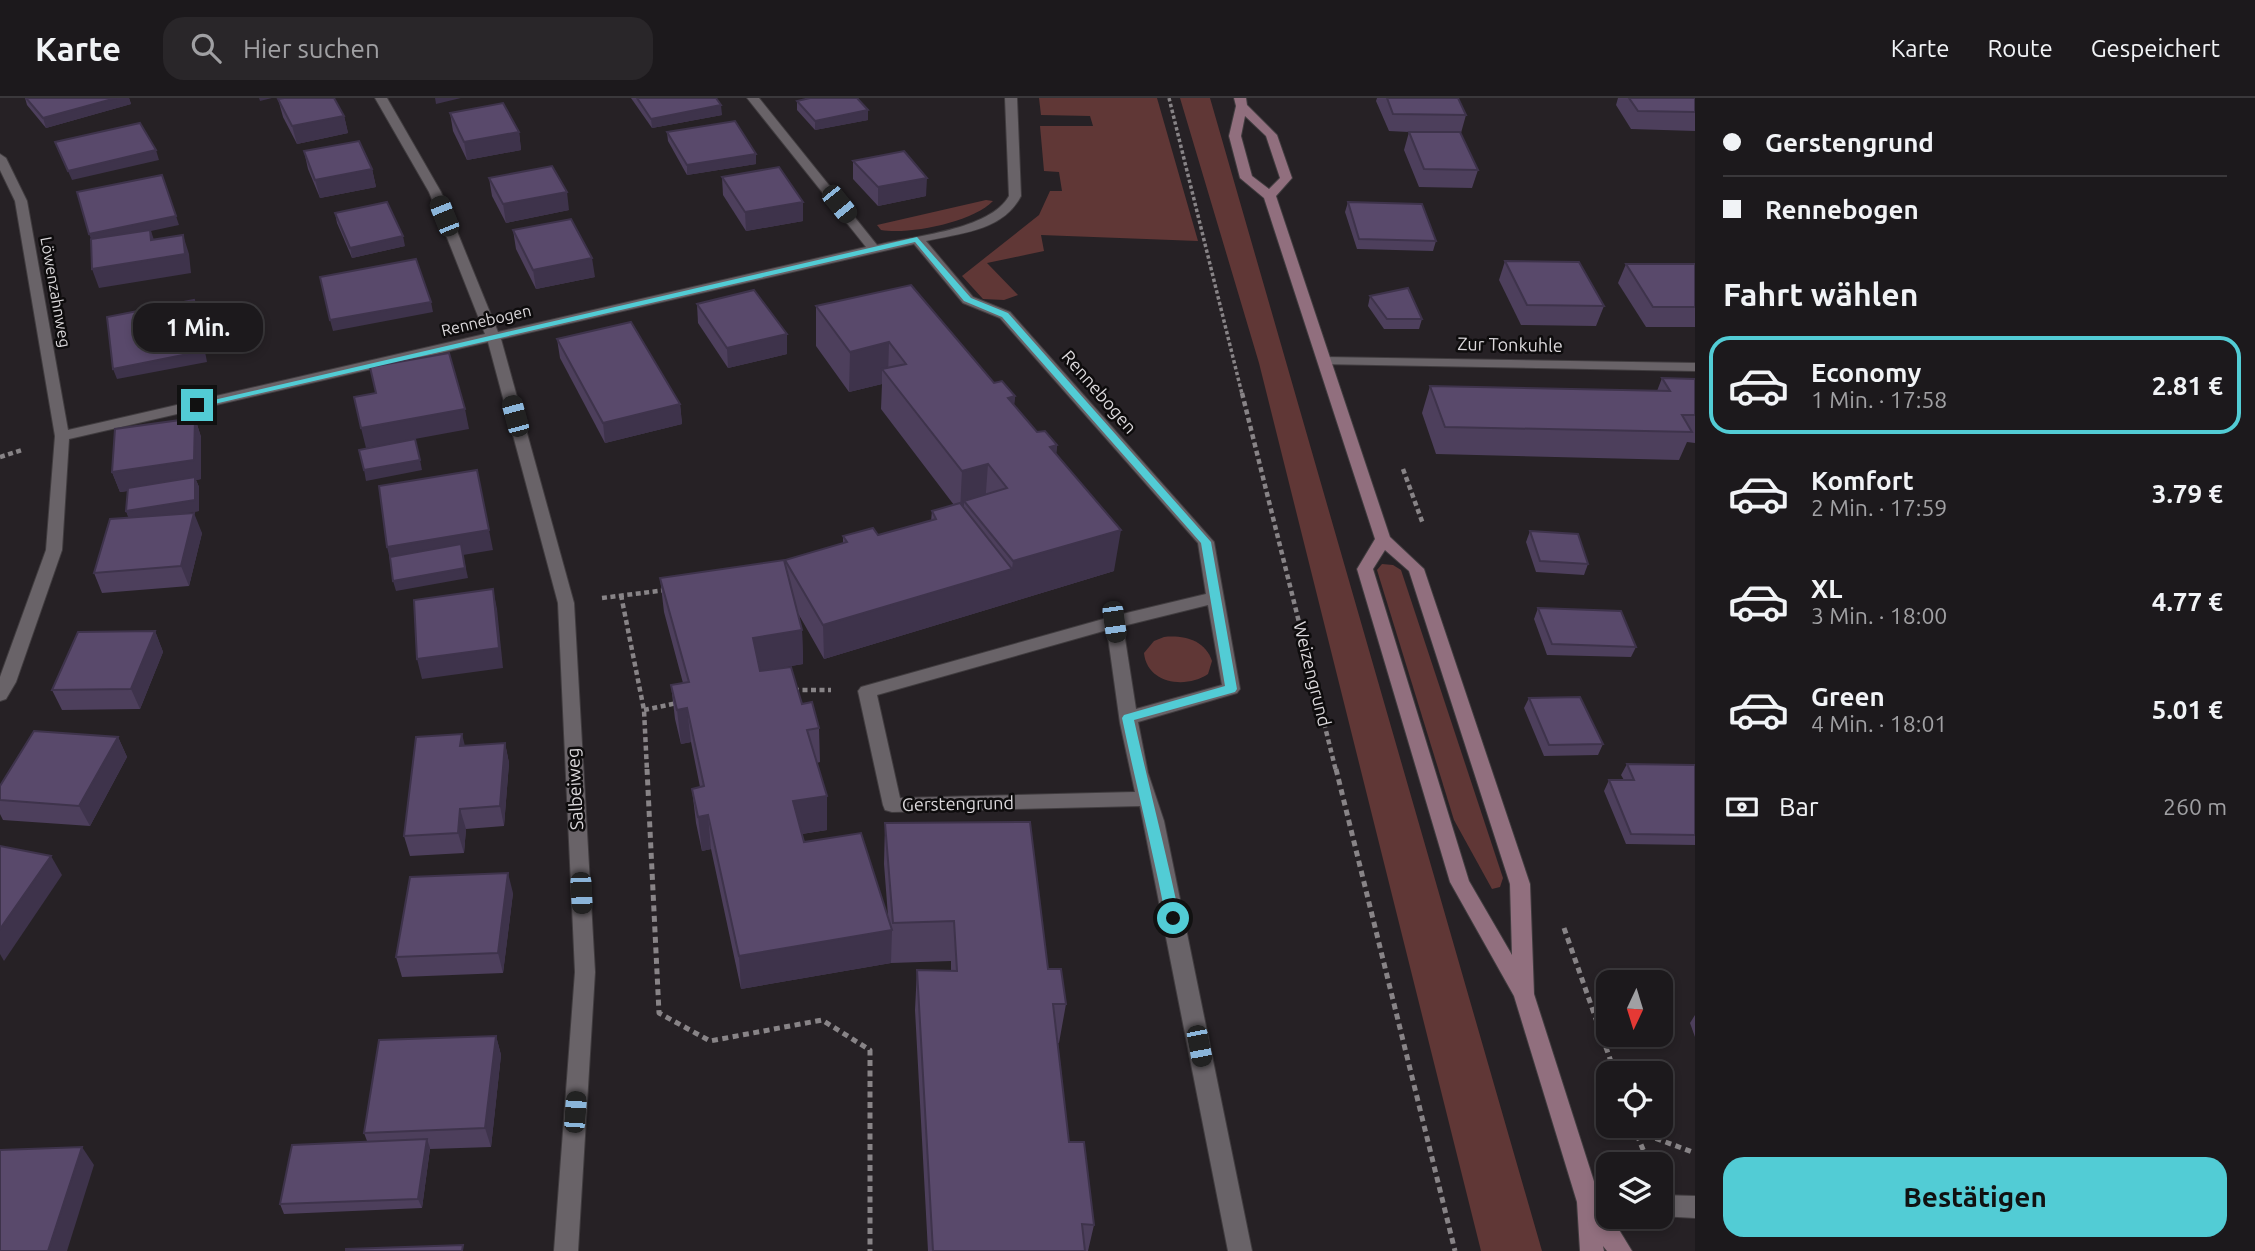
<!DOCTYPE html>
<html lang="de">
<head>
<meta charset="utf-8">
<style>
  :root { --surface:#1c191c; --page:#292629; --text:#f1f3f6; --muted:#a0a0a3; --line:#3a383b; --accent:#52ccd5 }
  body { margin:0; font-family:Ubuntu,sans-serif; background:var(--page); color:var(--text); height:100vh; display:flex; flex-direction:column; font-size:26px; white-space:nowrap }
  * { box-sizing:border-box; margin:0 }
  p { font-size:23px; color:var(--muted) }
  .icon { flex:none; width:38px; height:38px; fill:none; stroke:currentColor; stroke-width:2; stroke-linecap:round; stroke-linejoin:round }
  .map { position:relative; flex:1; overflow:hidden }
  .side { display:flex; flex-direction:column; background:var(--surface); width:560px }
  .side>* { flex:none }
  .top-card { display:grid; align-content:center; height:154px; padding:0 28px; background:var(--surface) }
  .needle { width:46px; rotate:184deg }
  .fabs { position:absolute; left:1596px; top:872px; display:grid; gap:14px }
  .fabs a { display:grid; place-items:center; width:77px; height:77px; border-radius:14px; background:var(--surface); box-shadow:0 4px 10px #0003,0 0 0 2px var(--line); font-size:35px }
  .end { position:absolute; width:32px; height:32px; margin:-16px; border:9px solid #52ccd5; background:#111; box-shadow:0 0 0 4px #111 }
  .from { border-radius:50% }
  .bubble { position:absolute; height:49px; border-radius:21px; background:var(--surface); box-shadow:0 4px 10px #0003,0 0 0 2px var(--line); font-size:23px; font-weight:700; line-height:49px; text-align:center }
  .car { position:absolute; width:21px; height:42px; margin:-21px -10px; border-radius:9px; box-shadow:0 0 5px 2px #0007; background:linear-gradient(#222 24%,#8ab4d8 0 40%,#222 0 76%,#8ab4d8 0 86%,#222 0) }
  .top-card b { display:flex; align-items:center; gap:24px; height:66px; font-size:26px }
  .top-card b+b { border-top:2px solid var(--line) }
  .top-card i { width:18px; height:18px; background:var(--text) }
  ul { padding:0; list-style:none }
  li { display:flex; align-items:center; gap:21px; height:98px; margin:0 14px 10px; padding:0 14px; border:4px solid transparent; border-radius:21px }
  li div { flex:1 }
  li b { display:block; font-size:26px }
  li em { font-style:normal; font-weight:700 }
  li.current { border-color:var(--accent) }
  li>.icon { width:63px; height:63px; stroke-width:1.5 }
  h2 { padding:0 28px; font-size:32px; line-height:84px }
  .pay { display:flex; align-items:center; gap:18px; height:77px; padding:0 28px; font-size:26px }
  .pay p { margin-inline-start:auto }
  .button { display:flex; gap:14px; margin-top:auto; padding:14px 28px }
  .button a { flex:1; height:80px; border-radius:21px; background:var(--accent); color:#111; font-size:28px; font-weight:700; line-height:80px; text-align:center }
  header { display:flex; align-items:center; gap:42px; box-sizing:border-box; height:98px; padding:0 35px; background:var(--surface); border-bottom:2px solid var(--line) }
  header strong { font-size:33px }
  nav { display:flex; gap:38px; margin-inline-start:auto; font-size:24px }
  .search { width:490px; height:63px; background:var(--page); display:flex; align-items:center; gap:18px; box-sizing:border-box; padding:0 24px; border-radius:21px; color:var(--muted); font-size:26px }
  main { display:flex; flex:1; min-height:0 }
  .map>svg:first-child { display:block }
</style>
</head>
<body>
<header>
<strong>Karte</strong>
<div class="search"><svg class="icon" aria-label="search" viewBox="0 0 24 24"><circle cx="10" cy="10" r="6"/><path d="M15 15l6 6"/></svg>Hier suchen</div>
<nav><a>Karte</a><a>Route</a><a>Gespeichert</a></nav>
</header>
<main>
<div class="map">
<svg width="1695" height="1153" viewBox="0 0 1695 1153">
  <rect width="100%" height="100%" fill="#262125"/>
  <!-- green -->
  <g fill="#603736">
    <polygon points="1039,0 1157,0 1198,143 1041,137 1044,153 987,165 1018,197 1004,202 983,201 962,178 1039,117 1050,93 1062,93 1059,74 1044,73 1040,28 1093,28 1090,18 1041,17"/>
    <polygon points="1180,0 1210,0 1542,1153 1481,1153 1259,265"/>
    <path d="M 986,102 L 993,103 C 973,124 909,137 881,132 L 877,127 Z"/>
    <polygon points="1382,466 1393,467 1401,472 1503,780 1500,789 1492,791 1454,722 1377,472"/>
    <path d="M 1164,539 C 1184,537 1205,542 1212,563 L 1208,576 C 1186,591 1147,586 1144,555 L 1154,543 Z"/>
  </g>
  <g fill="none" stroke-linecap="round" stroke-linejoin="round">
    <!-- street casing -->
    <g stroke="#403c3f" stroke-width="2">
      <g id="street">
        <path d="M 375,0 L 387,0 L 441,94 L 498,234 L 866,149 L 747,0 L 759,0 L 877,147 C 913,138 990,132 1009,98 L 1005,0 L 1017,0 L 1021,98 C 1003,133 961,135 926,143 L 973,199 L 1010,214 L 1214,444 L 1240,591 L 1237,595 L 1138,624 L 1148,675 L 1164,723 L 1252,1153 L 1228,1153 L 1140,708 L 892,714 L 885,712 L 883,707 L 858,593 L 861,589 L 1114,518 L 1206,496 L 1198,445 L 1000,220 L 963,205 L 914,146 L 501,241 L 574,505 L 595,874 L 578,1153 L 554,1153 L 575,874 L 558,505 L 488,244 L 69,341 L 62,452 L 16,584 L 6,601 L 0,603 L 0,579 L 46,452 L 55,338 L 15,103 L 0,72 L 0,56 L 6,60 L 27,103 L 68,332 L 485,236 L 429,94 ZM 1208,507 L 1222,587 L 1136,611 L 1123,528 ZM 1107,532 L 1120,625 L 1135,694 L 900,700 L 877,597 Z"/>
        <polygon points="1325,259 1695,265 1695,273 1320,266 1320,260"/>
        <polygon points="1661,1097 1695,1098 1695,1120 1660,1118"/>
      </g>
    </g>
    <!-- secondary casing -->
    <g stroke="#403c3f" stroke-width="2">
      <path id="secondary" d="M 1234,0 L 1246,0 L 1247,7 L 1277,37 L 1292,80 L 1276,98 L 1390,439 L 1424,471 L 1530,786 L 1534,896 L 1599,1099 L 1632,1153 L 1607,1153 L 1603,1148 L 1604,1153 L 1580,1153 L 1577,1104 L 1514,898 L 1450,784 L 1357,471 L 1375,441 L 1264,100 L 1240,80 L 1229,38 L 1236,8 ZM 1245,18 L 1266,38 L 1280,80 L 1269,91 L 1252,78 L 1241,38 ZM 1385,452 L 1409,473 L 1510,786 L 1512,857 L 1469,783 L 1373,471 Z"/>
    </g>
    <!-- path-far2 -->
    <polyline stroke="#888487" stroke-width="3.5" stroke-dasharray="3.5 2.5" stroke-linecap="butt" points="1169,0 1242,296"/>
    <!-- path-far1 -->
    <g stroke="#888487" stroke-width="4.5" stroke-dasharray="5 3.5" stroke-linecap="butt">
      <polyline points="1242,295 1336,673"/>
      <polyline points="0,359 22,352"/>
      <polyline points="1403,371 1423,426"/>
      <polyline points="621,497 644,612 647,673"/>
      <polyline points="602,500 666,492"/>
      <polyline points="794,592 831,592"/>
      <polyline points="644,612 677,605"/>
    </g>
    <!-- path -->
    <g stroke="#888487" stroke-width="5" stroke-dasharray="6 4.5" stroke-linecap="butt">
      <polyline points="647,671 659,915 710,943 822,922 870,952 870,1153"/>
      <polyline points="1336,671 1455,1153"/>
      <polyline points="1564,830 1615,975"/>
      <polyline points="1633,1027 1649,1066"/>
      <polyline points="1636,1033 1695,1055"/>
    </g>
    <!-- street -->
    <use href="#street" fill="#696368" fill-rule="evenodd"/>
    <!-- secondary -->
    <use href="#secondary" fill="#916f7e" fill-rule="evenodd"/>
  </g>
  <!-- wall -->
  <g fill="#4d3f5c">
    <polygon points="25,0 129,0 131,6 46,30 27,7"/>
    <polygon points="631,0 716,0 722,17 652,30"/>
    <polygon points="1377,0 1458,0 1466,17 1461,35 1460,35 1478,72 1472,90 1419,89 1404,52 1409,34 1389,33 1376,3"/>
    <polygon points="1618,0 1695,0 1695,33 1631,31 1616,7"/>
    <polygon points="278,1 344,18 348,35 297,46 283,19"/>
    <polygon points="797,3 868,22 815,32 797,12"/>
    <polygon points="450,15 519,34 521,52 467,62 453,33"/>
    <polygon points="667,34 756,66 687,77 668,43"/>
    <polygon points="304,53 372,71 376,89 320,100 308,71"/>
    <polygon points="853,63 926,98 878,108 853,81"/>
    <polygon points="722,79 803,104 803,123 746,133 723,97"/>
    <polygon points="489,80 569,112 506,125 492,98"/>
    <polygon points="1348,104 1436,143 1433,153 1357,151 1345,114"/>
    <polygon points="335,115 405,148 352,160 337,125"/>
    <polygon points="513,132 595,179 536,191 516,151"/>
    <polygon points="1505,163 1604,208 1596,228 1521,227 1499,182"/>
    <polygon points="1626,166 1695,166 1695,229 1646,229 1618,185"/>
    <polygon points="1370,198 1422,221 1419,231 1384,231 1368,208"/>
    <polygon points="697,206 787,256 728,270 698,225"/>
    <polygon points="816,208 994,285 1015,298 1014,307 1037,334 1057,347 1056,357 1114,473 824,561 799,517 802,532 803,566 760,573 802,606 819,630 820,664 817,665 827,732 802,736 804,744 888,818 884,766 885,725 1048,871 1066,906 1059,945 1058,945 1069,1044 1094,1127 1088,1153 928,1153 915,912 917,872 951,872 951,863 891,865 741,891 711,751 702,753 696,725 692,691 700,689 691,644 681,646 675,621 671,587 683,585 664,514 660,480 786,467 785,462 843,445 843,438 878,437 931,423 932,413 954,407 881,311 882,286 849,294 816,248"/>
    <polygon points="557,241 680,306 682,326 605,345 560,260"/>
    <polygon points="1662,280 1695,281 1695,345 1687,344 1679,362 1436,356 1422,315 1430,288 1657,293"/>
    <polygon points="195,320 201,339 201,381 196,382 199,389 199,413 171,417 202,435 189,488 102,495 94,475 129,420 126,413 128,393 120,394 112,374"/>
    <polygon points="1530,433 1588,466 1584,477 1536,474 1526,444"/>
    <polygon points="1538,510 1636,549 1631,559 1547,557 1534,521"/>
    <polygon points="155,533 163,554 140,611 62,612 52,592"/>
    <polygon points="1529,600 1603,646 1598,657 1544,658 1524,610"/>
    <polygon points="118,639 127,659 90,728 3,722 0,716 0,688"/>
    <polygon points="505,645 509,665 504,728 466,731 464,755 410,758 404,738 464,648"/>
    <polygon points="1627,666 1695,667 1695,747 1626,746 1604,693 1609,682 1624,682 1621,677"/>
    <polygon points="513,795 503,875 402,879 396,859"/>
    <polygon points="1695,917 1695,939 1690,925"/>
    <polygon points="496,938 501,957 491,1049 430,1051 422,1110 284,1116 280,1106 367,1043 364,1035"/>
  </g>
  <!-- shaded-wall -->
  <g fill="#3e334b">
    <polygon points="116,0 129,0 131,6 46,30 43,20"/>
    <polygon points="259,0 272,0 260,3"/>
    <polygon points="435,0 461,0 436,6"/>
    <polygon points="721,7 722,17 652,30 651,21"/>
    <polygon points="868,12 868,22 815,32 815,23"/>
    <polygon points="344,18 348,35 297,46 292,28"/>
    <polygon points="519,34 521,52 467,62 464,44"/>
    <polygon points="156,52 159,62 72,82 68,73"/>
    <polygon points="756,56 756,66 687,77 687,67"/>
    <polygon points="372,71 376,89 320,100 315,82"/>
    <polygon points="927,80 926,98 878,108 878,89"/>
    <polygon points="567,94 569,112 506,125 503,106"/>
    <polygon points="803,104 803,123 746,133 745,114"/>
    <polygon points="176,118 179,127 151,133 157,151 183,137 189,156 191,175 99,190 92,171 93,146 89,136"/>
    <polygon points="403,138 405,148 352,160 350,150"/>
    <polygon points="592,160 595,179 536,191 533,172"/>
    <polygon points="194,202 197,212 207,264 117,281 113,271"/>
    <polygon points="431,204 433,214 333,233 330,222"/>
    <polygon points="787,236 787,256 728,270 727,250"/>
    <polygon points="889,244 888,279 882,271 882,286 849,294 850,254"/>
    <polygon points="1015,298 1011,338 1008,300"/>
    <polygon points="680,306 682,326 605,345 603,325"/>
    <polygon points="465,311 469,331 366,350 361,330"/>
    <polygon points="195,320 201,339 201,381 196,382 199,389 199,413 130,424 126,413 195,382 120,394 112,374"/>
    <polygon points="1057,347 1053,388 1050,349"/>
    <polygon points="420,362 422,372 366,383 364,372"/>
    <polygon points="988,366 985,407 964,403 964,413 960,414 962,373"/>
    <polygon points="477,372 493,452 463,457 468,480 396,493 393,483 392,470 387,449"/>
    <polygon points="194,415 202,435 189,488 181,468"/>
    <polygon points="1121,432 1114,473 824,561 823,527 1012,471 1013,463"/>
    <polygon points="493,491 497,511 503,570 422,581 417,561"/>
    <polygon points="802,532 803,566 755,574 753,540"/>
    <polygon points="155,533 163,554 140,611 131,591"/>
    <polygon points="687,610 691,644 681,646 677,612"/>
    <polygon points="462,636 467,656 460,648"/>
    <polygon points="118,639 127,659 90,728 79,708"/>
    <polygon points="505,645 509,665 504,728 500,708"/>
    <polygon points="827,698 827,732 795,737 793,703"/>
    <polygon points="460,711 466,731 464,755 458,735"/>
    <polygon points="708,717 711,751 702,753 698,719"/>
    <polygon points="51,758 62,777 4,863 0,856 0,831"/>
    <polygon points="508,775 513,795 503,875 498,855"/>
    <polygon points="892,832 891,865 741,891 739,858"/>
    <polygon points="496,938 501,957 491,1049 485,1030"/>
    <polygon points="427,1041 430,1050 422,1110 418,1101"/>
    <polygon points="82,1049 94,1067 67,1153 48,1153"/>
  </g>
  <!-- building -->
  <g fill="#59496b" stroke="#3e334b" stroke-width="2">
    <polygon points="26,0 116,0 43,20"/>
    <polygon points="284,0 334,0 344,18 292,28 278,1"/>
    <polygon points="637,0 716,0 721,7 651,21"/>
    <polygon points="810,0 857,0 868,12 815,23 797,3"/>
    <polygon points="1387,0 1458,0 1466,17 1393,16"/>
    <polygon points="1629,0 1695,0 1695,14 1638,13"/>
    <polygon points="503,5 519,34 464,44 450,15"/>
    <polygon points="735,23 756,56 687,67 667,34"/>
    <polygon points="140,25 156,52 68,73 55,44"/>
    <polygon points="1409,34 1460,34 1478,72 1424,71"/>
    <polygon points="359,43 372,71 315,82 304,53"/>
    <polygon points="904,53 927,80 878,89 853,63"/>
    <polygon points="552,68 567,94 503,106 489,80"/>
    <polygon points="779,69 803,104 745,114 722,79"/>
    <polygon points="162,77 176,118 89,136 77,94"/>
    <polygon points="387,104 403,138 350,150 335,115"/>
    <polygon points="1348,104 1422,106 1436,143 1359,141"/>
    <polygon points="571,121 592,160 533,172 513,132"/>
    <polygon points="150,132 151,142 183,137 185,156 92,171 91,141"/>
    <polygon points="416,161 431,204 330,222 320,179"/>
    <polygon points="1505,163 1579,164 1604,208 1527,207"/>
    <polygon points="1626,166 1695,166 1695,209 1653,209"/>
    <polygon points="911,187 994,285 1002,283 1015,298 1008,300 1037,334 1045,333 1057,347 1050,349 1121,432 1013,463 964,403 1007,390 988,366 962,373 882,271 906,266 889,244 850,254 816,208"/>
    <polygon points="1408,190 1422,221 1387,221 1370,198"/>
    <polygon points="754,192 787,236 727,250 697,206"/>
    <polygon points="194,202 203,253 113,271 107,219"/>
    <polygon points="631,224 680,306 603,325 557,241"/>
    <polygon points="449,255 465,311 361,330 354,299 376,295 370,269"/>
    <polygon points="1662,280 1695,281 1695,317 1682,317 1692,334 1445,329 1430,288 1670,293"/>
    <polygon points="195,320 194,362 112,374 115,331"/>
    <polygon points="415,341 420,362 364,372 359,352"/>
    <polygon points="477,372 489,432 387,449 379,388"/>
    <polygon points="195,379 195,402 126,413 128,390"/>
    <polygon points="960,405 1012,471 823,527 785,462 847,444 843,438 873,430 878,437 936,421 932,413"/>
    <polygon points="194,415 181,468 94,475 110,421"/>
    <polygon points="1530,433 1578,436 1588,466 1540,463"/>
    <polygon points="461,446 465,470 393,483 390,459"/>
    <polygon points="784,462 802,532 753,540 760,573 791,569 802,606 812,604 819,630 807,632 827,698 793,703 804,744 861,735 892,832 739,858 708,717 698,719 692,691 704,688 687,610 677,612 671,587 689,584 660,480"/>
    <polygon points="493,491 499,550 417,561 414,502"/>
    <polygon points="1538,510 1621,513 1636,549 1552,546"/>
    <polygon points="155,533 131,591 52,592 78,534"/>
    <polygon points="1580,599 1603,646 1549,647 1529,600"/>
    <polygon points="34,633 118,639 79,708 0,702 0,688"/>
    <polygon points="462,636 460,648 505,645 500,708 460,711 458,735 404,738 416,639"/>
    <polygon points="1627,666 1695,667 1695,737 1631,736 1609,682 1634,682"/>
    <polygon points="1030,724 1048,871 1061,871 1066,906 1053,906 1069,1044 1084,1044 1094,1127 1082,1126 1085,1153 933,1153 917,872 957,873 954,823 893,825 885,725"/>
    <polygon points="0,748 51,758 0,831"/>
    <polygon points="508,775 498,855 396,859 410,779"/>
    <polygon points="496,938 485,1030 364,1035 379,942"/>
    <polygon points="427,1041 418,1101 280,1106 292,1047"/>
    <polygon points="82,1049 48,1153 0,1153 0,1052"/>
    <polygon points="463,1147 462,1153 346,1153 346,1151"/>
  </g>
  <!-- route -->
  <path fill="#52ccd5" d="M 917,139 L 971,200 L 1008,215 L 1211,444 L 1237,591 L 1235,594 L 1134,622 C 1149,689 1166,754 1180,820 L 1178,824 L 1168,824 L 1166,820 C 1153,753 1136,687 1122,620 L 1124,617 L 1225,588 L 1201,445 L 1002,219 L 964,203 L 915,144 L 197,310 L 192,307 Z"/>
  <g text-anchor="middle" stroke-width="5" stroke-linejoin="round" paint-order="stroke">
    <!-- far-street labels -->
    <g font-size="16" fill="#dcd9dc" stroke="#0e0c0d">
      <text transform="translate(56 194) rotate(80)" y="6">Löwenzahnweg</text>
      <text transform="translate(486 222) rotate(-13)" y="6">Rennebogen</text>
    </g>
    <!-- street labels -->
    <g font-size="18" fill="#dcd9dc" stroke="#0e0c0d">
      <text transform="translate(1510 247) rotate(1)" y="6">Zur Tonkuhle</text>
      <text transform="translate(1099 294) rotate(49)" y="6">Rennebogen</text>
      <text transform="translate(1312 576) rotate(76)" y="6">Weizengrund</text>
      <text transform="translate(575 691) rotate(-93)" y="6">Salbeiweg</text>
      <text transform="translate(958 706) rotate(-1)" y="6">Gerstengrund</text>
    </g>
  </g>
</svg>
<div class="fabs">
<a><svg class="needle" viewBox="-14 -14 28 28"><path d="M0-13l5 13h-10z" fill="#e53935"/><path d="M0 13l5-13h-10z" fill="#a0a0a3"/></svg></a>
<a><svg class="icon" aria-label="locate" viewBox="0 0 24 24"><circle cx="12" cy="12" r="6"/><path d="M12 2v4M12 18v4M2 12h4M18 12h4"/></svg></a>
<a><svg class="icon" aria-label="layers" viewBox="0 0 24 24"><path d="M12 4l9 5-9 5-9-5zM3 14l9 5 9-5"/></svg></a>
</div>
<i class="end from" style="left:1173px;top:820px"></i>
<i class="end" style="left:197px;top:307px"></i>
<div class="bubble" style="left:133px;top:205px;width:130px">1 Min.</div>
<i class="car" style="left:839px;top:106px;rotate:141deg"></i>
<i class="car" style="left:444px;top:118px;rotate:338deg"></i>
<i class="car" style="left:515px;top:318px;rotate:345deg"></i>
<i class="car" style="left:1114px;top:524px;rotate:172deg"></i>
<i class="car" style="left:581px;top:795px;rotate:177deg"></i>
<i class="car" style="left:1199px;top:948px;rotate:169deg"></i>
<i class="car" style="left:575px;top:1014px;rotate:4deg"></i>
</div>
<section class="side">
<div class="top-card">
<b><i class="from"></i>Gerstengrund</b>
<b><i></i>Rennebogen</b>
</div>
<h2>Fahrt wählen</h2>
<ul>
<li class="current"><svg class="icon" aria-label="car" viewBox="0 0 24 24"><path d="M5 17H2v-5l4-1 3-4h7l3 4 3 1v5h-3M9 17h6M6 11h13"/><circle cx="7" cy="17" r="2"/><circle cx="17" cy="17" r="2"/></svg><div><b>Economy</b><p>1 Min. · 17:58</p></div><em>2.81 €</em></li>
<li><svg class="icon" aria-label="car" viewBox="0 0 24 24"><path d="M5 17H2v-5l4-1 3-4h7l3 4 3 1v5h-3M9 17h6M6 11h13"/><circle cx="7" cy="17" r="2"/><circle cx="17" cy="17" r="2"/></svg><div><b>Komfort</b><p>2 Min. · 17:59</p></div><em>3.79 €</em></li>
<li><svg class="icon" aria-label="car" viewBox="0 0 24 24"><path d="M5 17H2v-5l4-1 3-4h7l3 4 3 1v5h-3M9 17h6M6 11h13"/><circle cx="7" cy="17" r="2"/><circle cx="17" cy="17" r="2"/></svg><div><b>XL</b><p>3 Min. · 18:00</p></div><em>4.77 €</em></li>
<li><svg class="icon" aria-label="car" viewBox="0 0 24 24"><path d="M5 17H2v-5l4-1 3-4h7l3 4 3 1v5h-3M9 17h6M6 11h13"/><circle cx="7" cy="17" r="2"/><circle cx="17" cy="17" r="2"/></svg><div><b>Green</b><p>4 Min. · 18:01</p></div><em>5.01 €</em></li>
</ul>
<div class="pay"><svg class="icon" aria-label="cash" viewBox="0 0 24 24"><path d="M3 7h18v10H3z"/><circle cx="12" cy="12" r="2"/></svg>Bar<p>260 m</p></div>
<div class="button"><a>Bestätigen</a></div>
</section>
</main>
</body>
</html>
